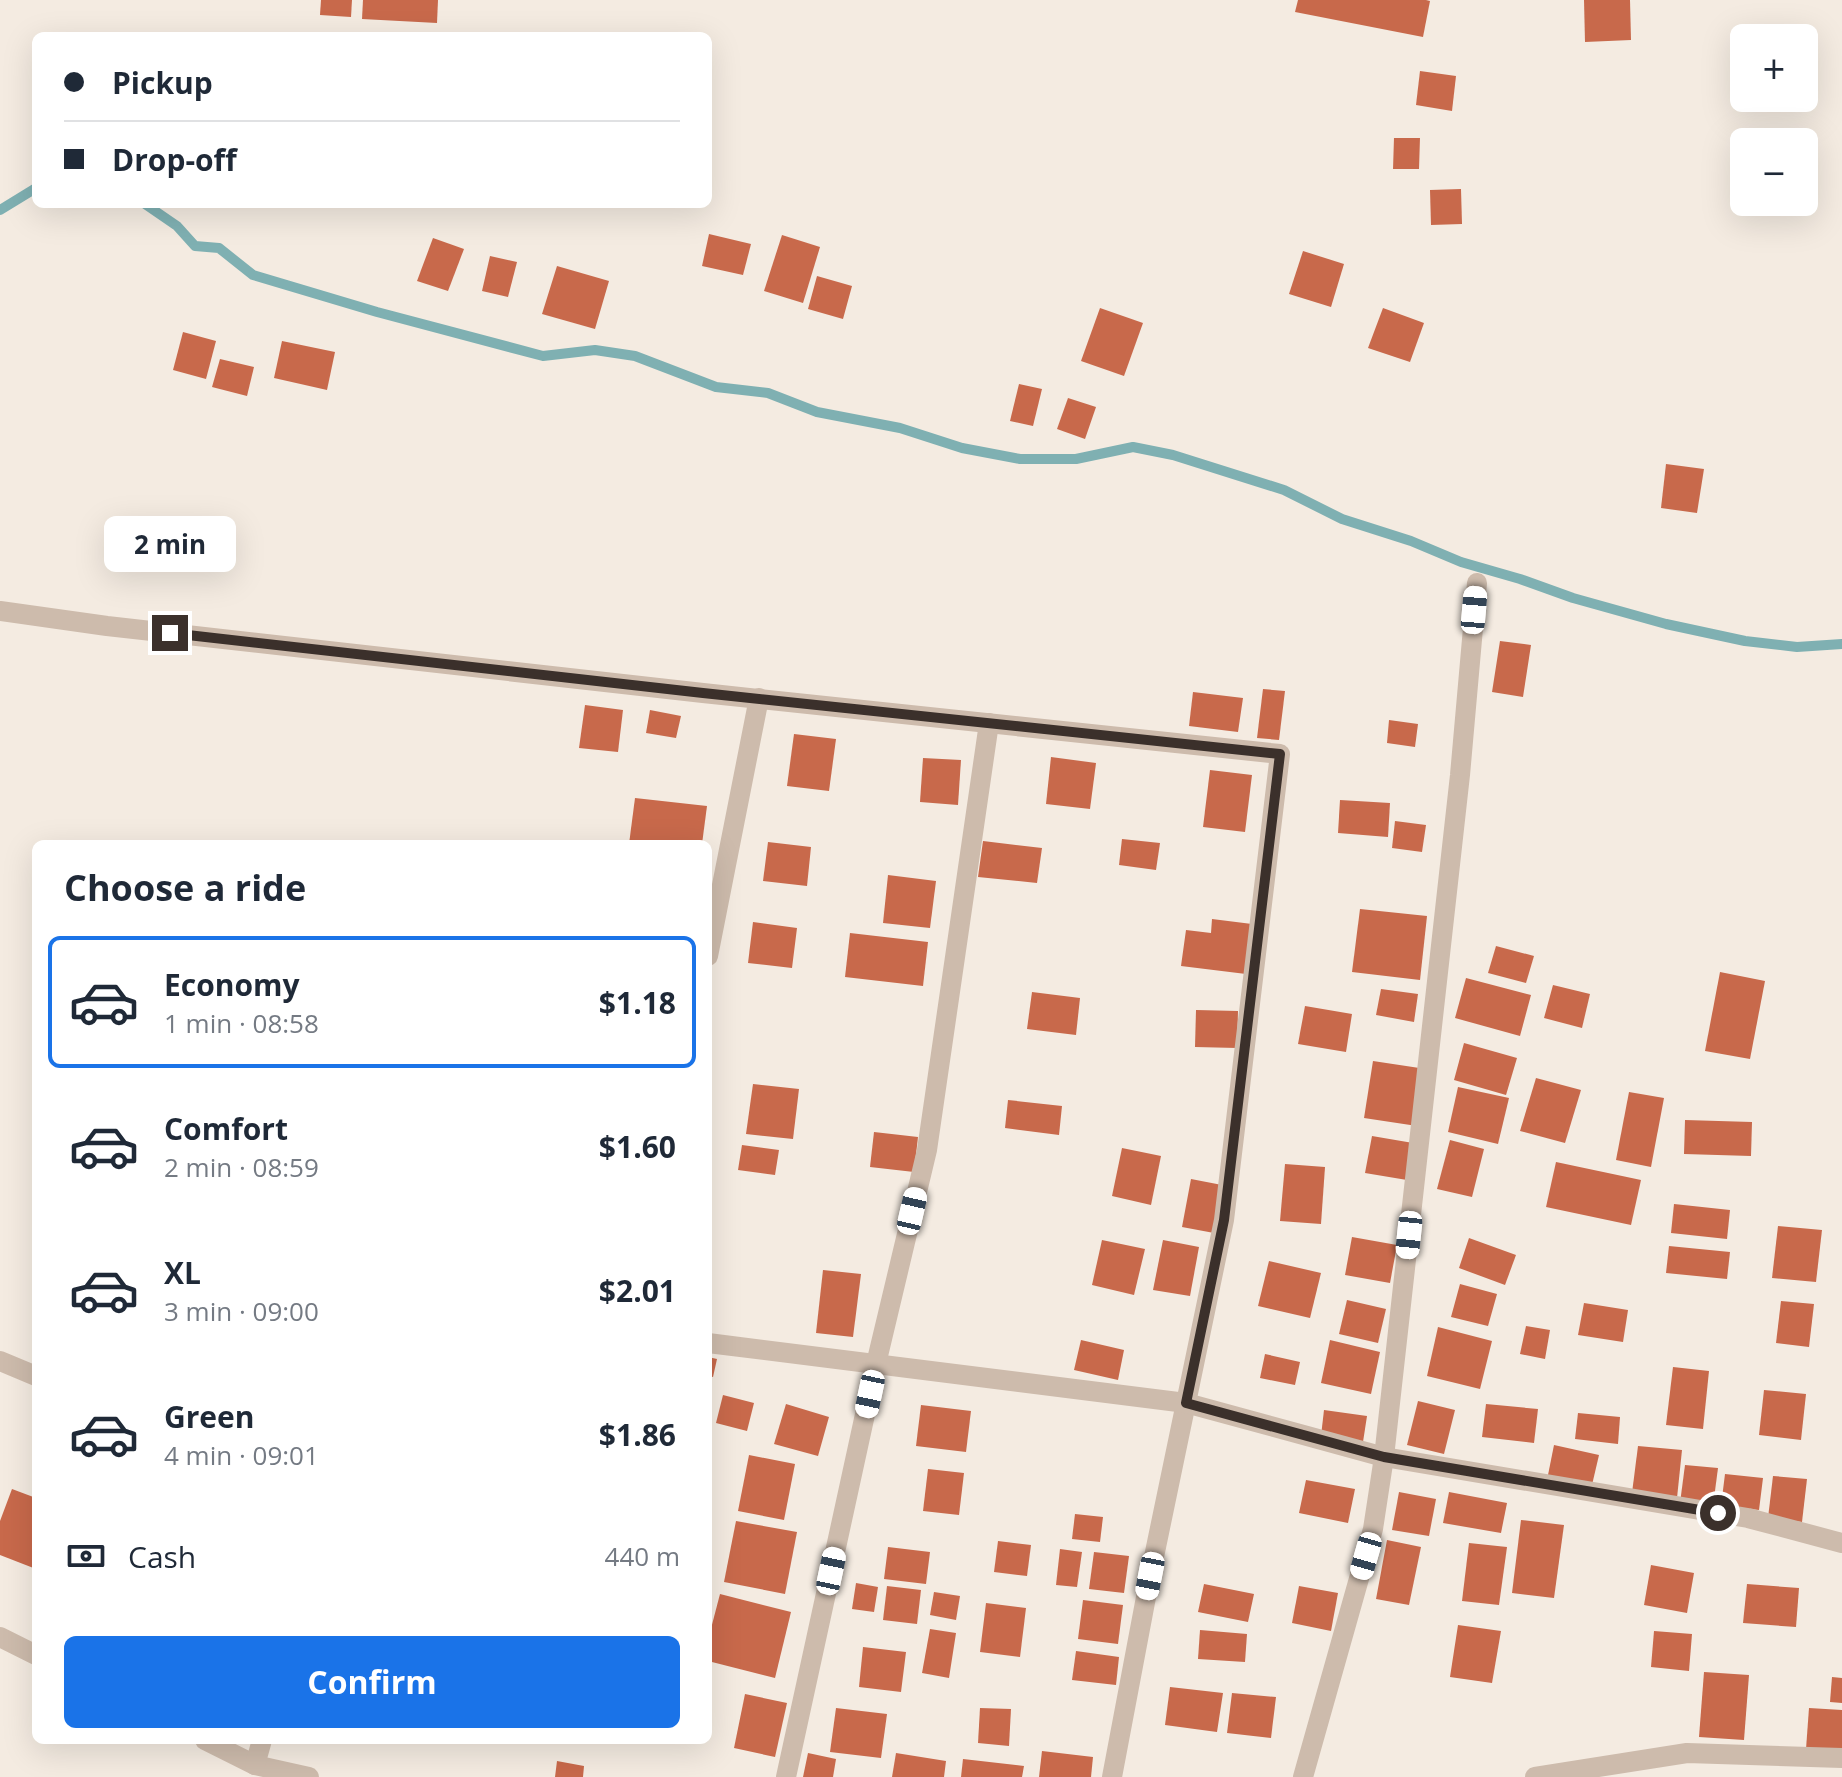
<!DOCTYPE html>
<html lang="en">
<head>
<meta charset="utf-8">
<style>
  :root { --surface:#fff; --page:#f2f2f3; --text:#1f2937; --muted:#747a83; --line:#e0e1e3; --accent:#1a73e8 }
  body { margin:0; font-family:"Open Sans",sans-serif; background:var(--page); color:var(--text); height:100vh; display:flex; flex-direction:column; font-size:30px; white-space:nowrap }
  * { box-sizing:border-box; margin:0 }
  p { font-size:26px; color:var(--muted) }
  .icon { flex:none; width:44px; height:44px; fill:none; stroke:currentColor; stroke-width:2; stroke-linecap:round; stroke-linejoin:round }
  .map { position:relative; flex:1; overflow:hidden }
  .sheet { position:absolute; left:32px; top:840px; width:680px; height:904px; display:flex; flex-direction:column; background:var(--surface); border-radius:12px; box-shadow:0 8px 32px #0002 }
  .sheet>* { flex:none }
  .top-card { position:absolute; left:32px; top:32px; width:680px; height:176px; border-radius:12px; box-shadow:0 8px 32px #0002; display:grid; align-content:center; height:176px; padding:0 32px; background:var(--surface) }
  .fabs { position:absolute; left:1730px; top:24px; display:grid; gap:16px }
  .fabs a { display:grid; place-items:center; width:88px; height:88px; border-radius:12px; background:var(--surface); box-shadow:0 8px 32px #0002; font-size:40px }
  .end { position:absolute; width:36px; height:36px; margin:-18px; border:10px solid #3b302b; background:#fff; box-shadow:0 0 0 4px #fff }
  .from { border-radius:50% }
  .bubble { position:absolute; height:56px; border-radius:12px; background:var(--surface); box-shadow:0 8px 32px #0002; font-size:26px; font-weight:700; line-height:56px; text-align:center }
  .car { position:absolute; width:24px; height:48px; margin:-24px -12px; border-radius:10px; box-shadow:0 0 6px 2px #0007; background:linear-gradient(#fff 24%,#345 0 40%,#fff 0 76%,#345 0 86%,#fff 0) }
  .top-card b { display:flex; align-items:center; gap:28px; height:76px; font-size:30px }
  .top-card b+b { border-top:2px solid var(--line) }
  .top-card i { width:20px; height:20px; background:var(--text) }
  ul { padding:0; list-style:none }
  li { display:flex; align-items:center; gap:24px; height:132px; margin:0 16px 12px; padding:0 16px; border:4px solid transparent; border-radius:12px }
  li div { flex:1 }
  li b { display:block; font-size:30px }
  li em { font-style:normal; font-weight:700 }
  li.selected { border-color:var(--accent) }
  li>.icon { width:72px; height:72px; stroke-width:1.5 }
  h2 { padding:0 32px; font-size:36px; line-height:96px }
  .pay { display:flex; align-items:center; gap:20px; height:88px; padding:0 32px; font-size:30px }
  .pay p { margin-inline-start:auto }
  .cta { display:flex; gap:16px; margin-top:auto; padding:16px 32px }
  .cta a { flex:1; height:92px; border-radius:12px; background:var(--accent); color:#fff; font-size:32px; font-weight:700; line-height:92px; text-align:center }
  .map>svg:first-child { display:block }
</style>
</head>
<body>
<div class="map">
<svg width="1842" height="1777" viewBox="0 0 1842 1777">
  <rect width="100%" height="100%" fill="#f4ebe1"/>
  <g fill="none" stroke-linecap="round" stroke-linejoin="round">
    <!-- stream -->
    <g stroke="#7fb0b2" stroke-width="10">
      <polyline points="145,204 177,226 195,246 219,248 253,275 377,312 543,356 595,350 635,356 716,387 768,393 817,412 900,428 962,448 1020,459 1076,459 1133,447 1173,455 1284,490 1342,519 1411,541 1461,562 1520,579 1573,598 1666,624 1745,641 1797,647 1842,644"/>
      <polyline points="0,210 36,188"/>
    </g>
  </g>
  <!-- building -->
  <g fill="#c8694b">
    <polygon points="321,0 352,0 351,17 320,15"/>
    <polygon points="363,0 438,0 437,23 362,19"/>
    <polygon points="1298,0 1426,0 1430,1 1423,37 1295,12"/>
    <polygon points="1584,0 1630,0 1631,40 1585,42"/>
    <polygon points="1420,71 1456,76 1452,111 1416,105"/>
    <polygon points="1394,138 1420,138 1419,169 1393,169"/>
    <polygon points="1461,189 1462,224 1431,225 1430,190"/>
    <polygon points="709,234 751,244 743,275 702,266"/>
    <polygon points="782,235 820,247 803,303 764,291"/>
    <polygon points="433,238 464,249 448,291 417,281"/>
    <polygon points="1303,251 1344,264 1331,307 1289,294"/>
    <polygon points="490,256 517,262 508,297 482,291"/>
    <polygon points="557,266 609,281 595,329 542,314"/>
    <polygon points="817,276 852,286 843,319 808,309"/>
    <polygon points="1100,308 1143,323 1124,376 1081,361"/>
    <polygon points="1383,308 1424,323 1410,362 1368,348"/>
    <polygon points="183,332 216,341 206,379 173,370"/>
    <polygon points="282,341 335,352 327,390 274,378"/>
    <polygon points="220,359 254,367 247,396 212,387"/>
    <polygon points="1019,384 1042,389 1033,426 1010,421"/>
    <polygon points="1068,398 1096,407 1085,439 1057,429"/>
    <polygon points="1666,464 1704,469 1697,513 1661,508"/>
    <polygon points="1500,641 1531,645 1523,697 1492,692"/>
    <polygon points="1263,689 1285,691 1279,740 1257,738"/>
    <polygon points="1193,692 1243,698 1238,732 1189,726"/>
    <polygon points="585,705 623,710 618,752 579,748"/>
    <polygon points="650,710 681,716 676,738 646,733"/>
    <polygon points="1389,720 1418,724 1415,747 1387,743"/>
    <polygon points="794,734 836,739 829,791 787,786"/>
    <polygon points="1051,757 1096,763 1090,809 1046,804"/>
    <polygon points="923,758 961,760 958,805 920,802"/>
    <polygon points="1210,770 1252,775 1245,832 1203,827"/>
    <polygon points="635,798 707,806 702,844 629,844"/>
    <polygon points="1340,800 1390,803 1388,837 1338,833"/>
    <polygon points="1395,821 1426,825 1422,852 1392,848"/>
    <polygon points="1122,839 1160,843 1156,870 1119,865"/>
    <polygon points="983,841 1042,848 1037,883 978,877"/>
    <polygon points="768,842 811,847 807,886 763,881"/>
    <polygon points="888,875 936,881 930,928 883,923"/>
    <polygon points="1360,909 1427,916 1420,980 1352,972"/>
    <polygon points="1212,919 1252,924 1246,974 1181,966 1186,930 1211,933"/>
    <polygon points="753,922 797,928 792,968 748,963"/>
    <polygon points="850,933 928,942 923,986 845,977"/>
    <polygon points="1496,946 1534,956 1526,983 1488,973"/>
    <polygon points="1720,972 1765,981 1750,1059 1705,1051"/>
    <polygon points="1466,978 1531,995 1520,1036 1455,1018"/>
    <polygon points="1553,985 1590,994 1582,1028 1544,1018"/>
    <polygon points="1381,989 1418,994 1414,1022 1376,1015"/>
    <polygon points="1032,992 1080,998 1076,1035 1027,1029"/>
    <polygon points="1305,1006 1352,1014 1346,1052 1298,1044"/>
    <polygon points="1196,1010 1238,1011 1237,1048 1195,1047"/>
    <polygon points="1464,1043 1517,1058 1506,1095 1454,1080"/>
    <polygon points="1373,1061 1426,1069 1417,1126 1364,1118"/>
    <polygon points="1536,1078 1581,1090 1565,1143 1520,1131"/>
    <polygon points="753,1084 799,1089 793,1139 746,1134"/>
    <polygon points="1458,1087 1509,1098 1498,1144 1448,1132"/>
    <polygon points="1629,1092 1664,1098 1651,1167 1616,1160"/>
    <polygon points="1008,1100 1062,1106 1059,1135 1005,1128"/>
    <polygon points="1685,1120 1752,1122 1751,1156 1684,1154"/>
    <polygon points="874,1132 918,1137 914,1172 870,1167"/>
    <polygon points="1372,1136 1413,1143 1407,1180 1365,1173"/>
    <polygon points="1450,1140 1484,1149 1472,1197 1437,1189"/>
    <polygon points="742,1145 779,1150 775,1175 738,1170"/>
    <polygon points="1122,1148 1161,1156 1151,1205 1112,1196"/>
    <polygon points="1556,1162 1641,1180 1631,1225 1546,1207"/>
    <polygon points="1285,1164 1325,1167 1321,1224 1280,1221"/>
    <polygon points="1191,1179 1222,1185 1214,1233 1182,1227"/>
    <polygon points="1674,1204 1730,1210 1727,1239 1671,1233"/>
    <polygon points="1778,1226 1822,1230 1816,1282 1772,1278"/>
    <polygon points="1352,1237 1397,1245 1390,1283 1345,1275"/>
    <polygon points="1469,1238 1516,1255 1505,1285 1459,1268"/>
    <polygon points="1102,1240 1145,1249 1134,1295 1092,1285"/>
    <polygon points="1163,1240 1199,1247 1190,1296 1153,1290"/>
    <polygon points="1669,1246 1730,1252 1727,1279 1666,1273"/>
    <polygon points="1269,1261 1321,1273 1310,1318 1258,1306"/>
    <polygon points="823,1270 861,1274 853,1337 816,1333"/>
    <polygon points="1460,1284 1497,1294 1488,1326 1451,1317"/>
    <polygon points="1347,1300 1386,1309 1378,1343 1339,1334"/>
    <polygon points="1781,1301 1814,1304 1809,1347 1776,1343"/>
    <polygon points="1584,1303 1628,1310 1623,1342 1578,1335"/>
    <polygon points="1526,1326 1550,1330 1545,1359 1520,1354"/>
    <polygon points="1438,1327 1492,1341 1480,1389 1427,1376"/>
    <polygon points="1081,1340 1124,1350 1118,1380 1074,1370"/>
    <polygon points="1330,1340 1380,1352 1371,1394 1321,1383"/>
    <polygon points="1265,1354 1300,1362 1295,1385 1260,1378"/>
    <polygon points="708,1357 717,1359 713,1377 708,1376"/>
    <polygon points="1673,1367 1709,1371 1703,1429 1666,1425"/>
    <polygon points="1764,1390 1806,1394 1801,1440 1759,1435"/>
    <polygon points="723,1395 754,1403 747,1431 716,1423"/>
    <polygon points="1418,1401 1455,1410 1444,1454 1407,1445"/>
    <polygon points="786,1404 829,1417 818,1456 774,1444"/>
    <polygon points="1486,1404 1538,1409 1534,1443 1482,1437"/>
    <polygon points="921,1405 971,1411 966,1452 916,1446"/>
    <polygon points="1324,1410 1367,1416 1363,1442 1321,1436"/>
    <polygon points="1578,1413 1620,1417 1618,1444 1575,1439"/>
    <polygon points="1554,1445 1599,1455 1592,1485 1548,1475"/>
    <polygon points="1638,1446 1682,1450 1677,1498 1632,1493"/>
    <polygon points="749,1455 795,1464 784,1520 738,1511"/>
    <polygon points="1685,1465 1718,1468 1713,1506 1680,1503"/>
    <polygon points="928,1469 964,1473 959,1515 923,1511"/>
    <polygon points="1725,1474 1763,1478 1759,1510 1721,1506"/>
    <polygon points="1773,1476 1807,1479 1802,1522 1768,1518"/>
    <polygon points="1306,1480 1355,1489 1348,1523 1299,1513"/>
    <polygon points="12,1489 36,1498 36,1569 0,1555 0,1521"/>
    <polygon points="1399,1492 1436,1499 1429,1536 1392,1530"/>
    <polygon points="1449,1492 1507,1503 1501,1533 1443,1523"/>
    <polygon points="1075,1514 1103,1517 1100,1542 1072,1539"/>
    <polygon points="1521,1520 1564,1525 1554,1598 1512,1593"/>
    <polygon points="736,1521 797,1532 785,1594 724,1582"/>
    <polygon points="1387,1540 1421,1547 1409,1605 1376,1599"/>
    <polygon points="998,1541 1031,1545 1027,1576 994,1572"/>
    <polygon points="1469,1543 1507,1547 1499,1605 1462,1601"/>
    <polygon points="888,1547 930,1552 926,1584 884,1579"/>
    <polygon points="1060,1549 1082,1552 1077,1587 1056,1585"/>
    <polygon points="1094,1552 1129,1556 1124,1593 1089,1589"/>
    <polygon points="1651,1565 1694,1573 1687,1613 1644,1605"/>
    <polygon points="856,1583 878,1587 874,1612 852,1609"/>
    <polygon points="1204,1584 1254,1594 1248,1622 1198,1612"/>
    <polygon points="1747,1584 1799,1588 1796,1627 1743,1623"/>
    <polygon points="887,1586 921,1590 917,1624 883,1620"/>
    <polygon points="1299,1586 1338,1593 1331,1631 1292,1623"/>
    <polygon points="934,1592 960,1596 956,1620 930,1615"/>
    <polygon points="720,1594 791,1612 775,1678 708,1661 708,1640"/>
    <polygon points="1083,1600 1123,1605 1118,1644 1078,1639"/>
    <polygon points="986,1603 1026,1608 1020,1657 980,1652"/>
    <polygon points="1458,1625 1501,1631 1492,1683 1450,1677"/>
    <polygon points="930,1629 956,1633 949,1678 922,1673"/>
    <polygon points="1200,1630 1247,1634 1245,1662 1198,1659"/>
    <polygon points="1654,1631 1692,1634 1689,1671 1651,1667"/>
    <polygon points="863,1647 906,1652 901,1692 859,1687"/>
    <polygon points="1076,1651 1119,1657 1116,1685 1072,1680"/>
    <polygon points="1704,1672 1749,1675 1744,1740 1699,1737"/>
    <polygon points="1832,1677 1842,1678 1842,1703 1830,1702"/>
    <polygon points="1170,1687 1223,1693 1217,1732 1165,1725"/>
    <polygon points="1232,1693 1276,1697 1271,1738 1227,1733"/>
    <polygon points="745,1694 787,1703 775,1757 734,1748"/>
    <polygon points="836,1708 887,1714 881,1758 830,1752"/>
    <polygon points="980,1708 1011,1709 1009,1746 978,1743"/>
    <polygon points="1809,1708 1842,1710 1842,1752 1806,1749"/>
    <polygon points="1042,1751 1093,1757 1091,1777 1039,1777"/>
    <polygon points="808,1753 836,1759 833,1777 803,1777"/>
    <polygon points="896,1753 946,1761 944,1777 892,1777"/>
    <polygon points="963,1759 1024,1766 1022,1777 961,1777"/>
    <polygon points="557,1761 584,1766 583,1777 555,1777"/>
  </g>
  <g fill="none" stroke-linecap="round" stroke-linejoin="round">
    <!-- minor -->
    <g stroke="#cdbbac" stroke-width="20">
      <polyline points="0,611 107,626 703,693 1280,754 1224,1220 1150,1576 1112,1777"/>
      <polyline points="708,956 759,698"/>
      <polyline points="708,1343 1186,1403 1384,1457 1748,1518 1842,1543"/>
      <polyline points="0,1361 36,1376"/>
      <polyline points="0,1637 36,1655"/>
      <polyline points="205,1740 255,1765 309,1777"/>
      <polyline points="255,1765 262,1740"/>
      <polyline points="786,1777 876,1364 927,1150 989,723"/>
      <polyline points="1303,1777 1373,1529 1384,1457 1460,775 1477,583"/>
      <polyline points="1535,1777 1687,1753 1842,1758"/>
    </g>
  </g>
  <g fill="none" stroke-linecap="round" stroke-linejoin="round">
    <!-- route -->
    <polyline stroke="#3b302b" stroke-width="10" points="170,633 703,693 1280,754 1224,1220 1186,1403 1384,1457 1718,1513"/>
  </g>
</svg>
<div class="fabs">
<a>+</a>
<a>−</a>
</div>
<i class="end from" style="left:1718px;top:1513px"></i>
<i class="end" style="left:170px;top:633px"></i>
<div class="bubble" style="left:104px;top:516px;width:132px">2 min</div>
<i class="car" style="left:1474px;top:610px;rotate:5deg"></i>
<i class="car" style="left:912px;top:1211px;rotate:13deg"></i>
<i class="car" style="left:1409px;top:1235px;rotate:186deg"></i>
<i class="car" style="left:870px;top:1394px;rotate:192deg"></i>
<i class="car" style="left:1366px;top:1556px;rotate:196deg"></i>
<i class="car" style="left:831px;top:1571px;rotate:12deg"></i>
<i class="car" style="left:1150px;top:1576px;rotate:191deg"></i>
<div class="top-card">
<b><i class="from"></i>Pickup</b>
<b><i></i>Drop-off</b>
</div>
<section class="sheet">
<h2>Choose a ride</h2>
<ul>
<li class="selected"><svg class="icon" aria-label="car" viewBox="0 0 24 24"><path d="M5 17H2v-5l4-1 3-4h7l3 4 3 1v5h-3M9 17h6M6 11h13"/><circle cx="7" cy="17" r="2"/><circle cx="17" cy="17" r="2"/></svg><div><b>Economy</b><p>1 min · 08:58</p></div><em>$1.18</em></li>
<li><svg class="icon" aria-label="car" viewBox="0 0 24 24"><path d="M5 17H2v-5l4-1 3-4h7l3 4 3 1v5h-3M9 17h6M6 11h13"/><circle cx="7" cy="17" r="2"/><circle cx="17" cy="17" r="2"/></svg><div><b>Comfort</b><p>2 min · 08:59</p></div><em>$1.60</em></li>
<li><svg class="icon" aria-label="car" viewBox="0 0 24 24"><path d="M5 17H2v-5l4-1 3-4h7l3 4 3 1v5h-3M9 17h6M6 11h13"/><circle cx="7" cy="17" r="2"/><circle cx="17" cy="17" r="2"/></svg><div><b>XL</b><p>3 min · 09:00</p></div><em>$2.01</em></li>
<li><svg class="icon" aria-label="car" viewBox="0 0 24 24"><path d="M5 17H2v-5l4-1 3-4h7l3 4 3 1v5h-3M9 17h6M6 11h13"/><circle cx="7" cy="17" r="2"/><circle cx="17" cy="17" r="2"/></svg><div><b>Green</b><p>4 min · 09:01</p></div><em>$1.86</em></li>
</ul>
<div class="pay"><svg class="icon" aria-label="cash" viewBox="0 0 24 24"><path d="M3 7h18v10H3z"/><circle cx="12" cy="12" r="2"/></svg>Cash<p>440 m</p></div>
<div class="cta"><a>Confirm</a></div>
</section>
</div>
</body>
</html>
